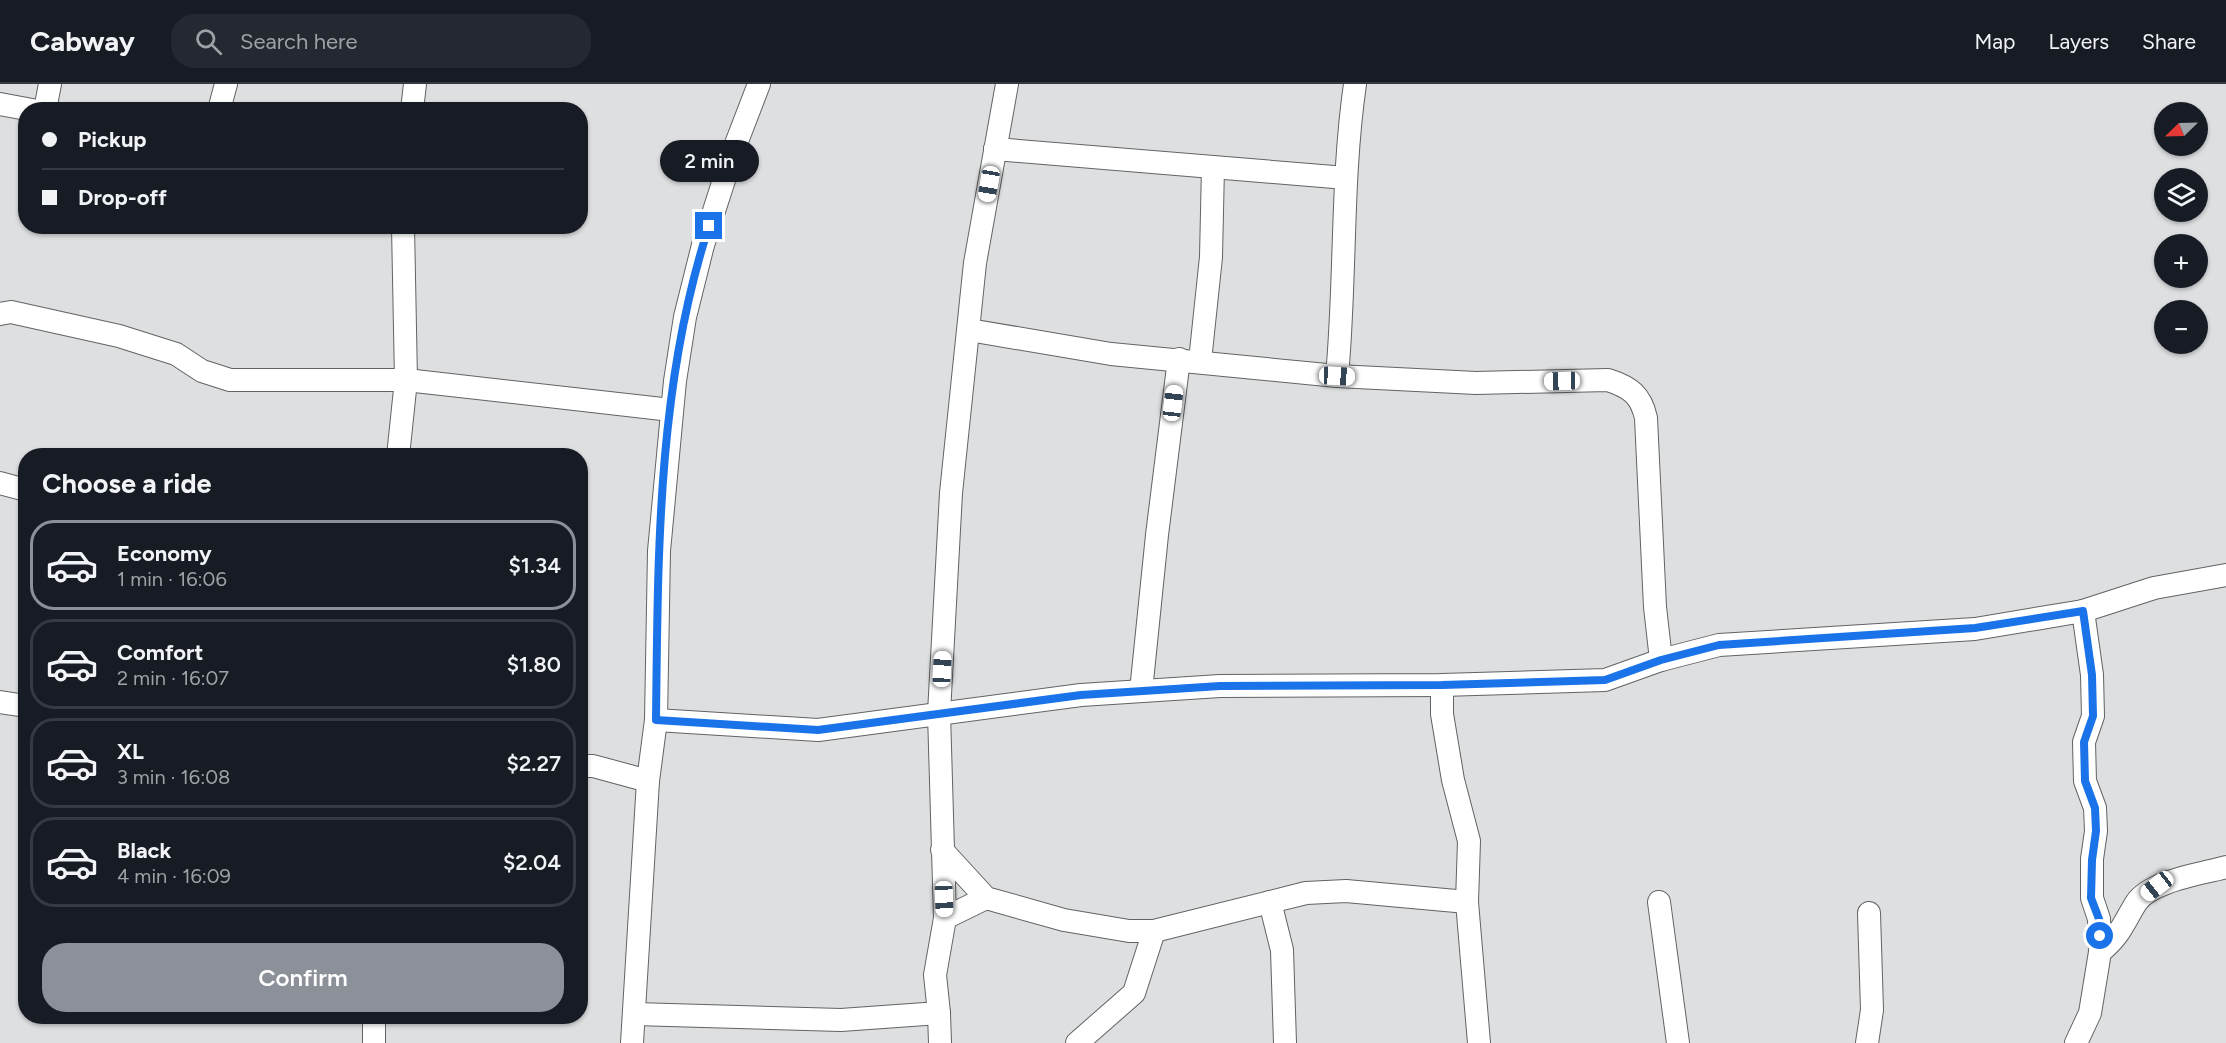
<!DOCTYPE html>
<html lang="en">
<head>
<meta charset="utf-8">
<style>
  :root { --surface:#171b24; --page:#242831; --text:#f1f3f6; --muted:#9ea1a6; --line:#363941; --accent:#8c9099 }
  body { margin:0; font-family:Figtree,sans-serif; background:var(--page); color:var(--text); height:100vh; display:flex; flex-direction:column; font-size:22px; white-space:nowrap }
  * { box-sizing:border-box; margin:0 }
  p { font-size:20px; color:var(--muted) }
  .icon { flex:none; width:33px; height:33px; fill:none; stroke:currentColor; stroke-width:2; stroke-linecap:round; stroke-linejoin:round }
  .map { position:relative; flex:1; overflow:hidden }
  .details { position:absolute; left:18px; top:364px; width:570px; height:576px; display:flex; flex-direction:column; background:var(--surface); border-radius:24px; box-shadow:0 2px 4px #0004 }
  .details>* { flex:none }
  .banner { position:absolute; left:18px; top:18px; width:570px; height:132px; border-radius:24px; box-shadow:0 2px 4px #0004; display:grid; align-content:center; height:132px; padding:0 24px; background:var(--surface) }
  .needle { width:39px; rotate:247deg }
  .buttons { position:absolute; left:2154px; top:18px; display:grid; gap:12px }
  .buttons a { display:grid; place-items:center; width:54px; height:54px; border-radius:50%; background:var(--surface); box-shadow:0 2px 4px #0004; font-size:30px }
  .end { position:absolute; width:27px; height:27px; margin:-14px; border:8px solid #1a73e8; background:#fff; box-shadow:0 0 0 3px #fff }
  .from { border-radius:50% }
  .bubble { position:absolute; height:42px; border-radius:21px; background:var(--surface); box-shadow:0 2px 4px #0004; font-size:20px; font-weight:600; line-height:42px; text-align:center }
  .car { position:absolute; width:18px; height:36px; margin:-18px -9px; border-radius:8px; box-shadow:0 0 4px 2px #0007; background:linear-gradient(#fff 24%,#345 0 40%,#fff 0 76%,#345 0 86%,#fff 0) }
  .banner b { display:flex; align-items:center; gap:21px; height:57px; font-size:22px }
  .banner b+b { border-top:2px solid var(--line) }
  .banner i { width:15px; height:15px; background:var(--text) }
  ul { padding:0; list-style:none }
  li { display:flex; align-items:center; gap:18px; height:90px; margin:0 12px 9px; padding:0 12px; border:3px solid var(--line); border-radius:24px }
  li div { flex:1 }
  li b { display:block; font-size:22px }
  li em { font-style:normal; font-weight:600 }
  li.selected { border-color:var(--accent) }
  li>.icon { width:54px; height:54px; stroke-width:1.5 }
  h2 { padding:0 24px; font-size:27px; line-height:72px }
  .cta { display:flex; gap:12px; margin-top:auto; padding:12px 24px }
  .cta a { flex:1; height:69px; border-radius:24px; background:var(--accent); color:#fff; font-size:24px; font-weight:600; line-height:69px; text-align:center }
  header { display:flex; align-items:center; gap:36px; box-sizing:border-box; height:84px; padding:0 30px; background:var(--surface); border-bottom:2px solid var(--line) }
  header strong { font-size:28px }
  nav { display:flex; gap:33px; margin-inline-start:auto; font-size:21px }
  .search { width:420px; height:54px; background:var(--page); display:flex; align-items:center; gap:15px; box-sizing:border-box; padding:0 21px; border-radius:24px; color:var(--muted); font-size:22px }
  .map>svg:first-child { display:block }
</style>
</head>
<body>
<header>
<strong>Cabway</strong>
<div class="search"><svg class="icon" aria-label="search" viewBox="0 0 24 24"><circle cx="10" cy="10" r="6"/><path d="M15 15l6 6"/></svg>Search here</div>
<nav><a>Map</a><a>Layers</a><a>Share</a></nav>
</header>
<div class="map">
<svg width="2226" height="959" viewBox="0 0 2226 959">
  <rect width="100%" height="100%" fill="#dddfe0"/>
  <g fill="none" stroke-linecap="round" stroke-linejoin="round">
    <!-- street casing -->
    <g stroke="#616364" stroke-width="24">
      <g id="street">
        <polyline points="0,20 32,26"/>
        <polyline points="45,26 50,0"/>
        <polyline points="219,26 226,0"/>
        <polyline points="412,26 415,0"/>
        <polyline points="995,65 1346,94"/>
        <polyline points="0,230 11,228 119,252 176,270 202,287 230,296 406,296 671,326"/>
        <path d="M 969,246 L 1111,270 L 1337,292 L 1476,299 L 1608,296 C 1630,303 1641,311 1646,334 L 1655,523 L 1661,576"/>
        <polyline points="1200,277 1211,173 1213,83"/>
        <path d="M 1337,292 C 1346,195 1341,97 1355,0"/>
        <polyline points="398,372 406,296 403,142"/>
        <polyline points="0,399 26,406"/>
        <polyline points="2083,527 2154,504 2226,491"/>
        <polyline points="1442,601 1442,630 1453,696 1469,757 1467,818 1479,959"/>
        <polyline points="1141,607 1157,451 1179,275"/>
        <polyline points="0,618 26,622"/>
        <polyline points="656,636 818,646 1081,611 1220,602 1442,601 1605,596 1661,576 1719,561 1975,545 2083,527 2092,591 2093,632 2084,658 2085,697 2095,724 2096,747 2092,775 2092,814 2099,835 2100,868"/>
        <polyline points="580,682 593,682 648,697"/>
        <polyline points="942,766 986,814 1064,836 1129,847 1154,847 1306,809 1346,807 1467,818"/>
        <polyline points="1270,818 1282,866 1285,959"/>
        <polyline points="1659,818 1678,959"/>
        <polyline points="945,834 986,814"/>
        <polyline points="939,929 940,959"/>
        <polyline points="635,930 841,936 939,929 935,891 945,834 939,629 951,409 975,179 1007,0"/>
        <polyline points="374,959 374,933"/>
        <polyline points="632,959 648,697 656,636 659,467 675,297 685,233 703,161 734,65 759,0"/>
        <polyline points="1077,959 1134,909 1154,847"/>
        <polyline points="1867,959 1872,926 1869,829"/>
        <path d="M 2076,959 L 2090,929 L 2100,868 C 2120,852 2123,840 2136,819 C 2150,797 2201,790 2226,783"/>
      </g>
    </g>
    <!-- street -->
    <use href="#street" stroke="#fff" stroke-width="22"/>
  </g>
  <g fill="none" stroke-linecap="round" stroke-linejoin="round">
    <!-- route -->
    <path stroke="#1a73e8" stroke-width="8" d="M 709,142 C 657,301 658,471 656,636 L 818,646 L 1081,611 L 1220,602 L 1442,601 L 1605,596 L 1661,576 L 1719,561 L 1975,544 L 2083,527 L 2092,591 L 2093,632 L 2084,658 L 2085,697 L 2095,724 L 2096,747 L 2092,776 L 2091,814 L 2099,835 L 2100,852"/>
  </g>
</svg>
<div class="buttons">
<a><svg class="needle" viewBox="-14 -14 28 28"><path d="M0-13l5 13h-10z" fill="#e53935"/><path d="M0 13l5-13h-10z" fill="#9ea1a6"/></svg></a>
<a><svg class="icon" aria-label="layers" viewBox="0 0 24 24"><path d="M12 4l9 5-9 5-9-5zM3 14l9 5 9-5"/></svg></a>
<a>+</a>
<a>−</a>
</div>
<i class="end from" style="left:2100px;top:852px"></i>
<i class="end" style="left:709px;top:142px"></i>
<div class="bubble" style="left:660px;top:56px;width:99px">2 min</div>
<i class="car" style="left:989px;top:100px;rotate:190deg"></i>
<i class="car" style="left:1337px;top:292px;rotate:93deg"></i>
<i class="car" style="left:1562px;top:297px;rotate:269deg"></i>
<i class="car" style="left:1173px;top:319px;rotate:7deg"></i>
<i class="car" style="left:942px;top:585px;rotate:3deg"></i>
<i class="car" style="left:2157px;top:802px;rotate:232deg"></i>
<i class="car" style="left:944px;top:815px;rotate:178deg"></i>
<div class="banner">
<b><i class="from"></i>Pickup</b>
<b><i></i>Drop-off</b>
</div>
<section class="details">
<h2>Choose a ride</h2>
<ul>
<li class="selected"><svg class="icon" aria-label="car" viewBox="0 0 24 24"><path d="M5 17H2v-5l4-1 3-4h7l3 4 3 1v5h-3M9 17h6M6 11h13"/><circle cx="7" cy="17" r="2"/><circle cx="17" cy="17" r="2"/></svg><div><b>Economy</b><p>1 min · 16:06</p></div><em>$1.34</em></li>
<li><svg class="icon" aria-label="car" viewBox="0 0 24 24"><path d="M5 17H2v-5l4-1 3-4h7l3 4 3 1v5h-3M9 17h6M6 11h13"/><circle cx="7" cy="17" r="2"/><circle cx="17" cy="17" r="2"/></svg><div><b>Comfort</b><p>2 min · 16:07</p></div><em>$1.80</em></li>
<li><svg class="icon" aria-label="car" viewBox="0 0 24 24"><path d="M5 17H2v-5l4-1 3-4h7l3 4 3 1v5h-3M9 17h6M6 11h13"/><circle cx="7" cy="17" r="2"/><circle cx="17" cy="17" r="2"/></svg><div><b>XL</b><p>3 min · 16:08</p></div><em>$2.27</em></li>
<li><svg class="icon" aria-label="car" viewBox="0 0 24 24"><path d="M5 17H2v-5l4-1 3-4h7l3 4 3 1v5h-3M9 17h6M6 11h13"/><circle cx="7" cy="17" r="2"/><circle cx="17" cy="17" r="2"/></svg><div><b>Black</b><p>4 min · 16:09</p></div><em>$2.04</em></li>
</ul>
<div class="cta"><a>Confirm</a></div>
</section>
</div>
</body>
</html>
